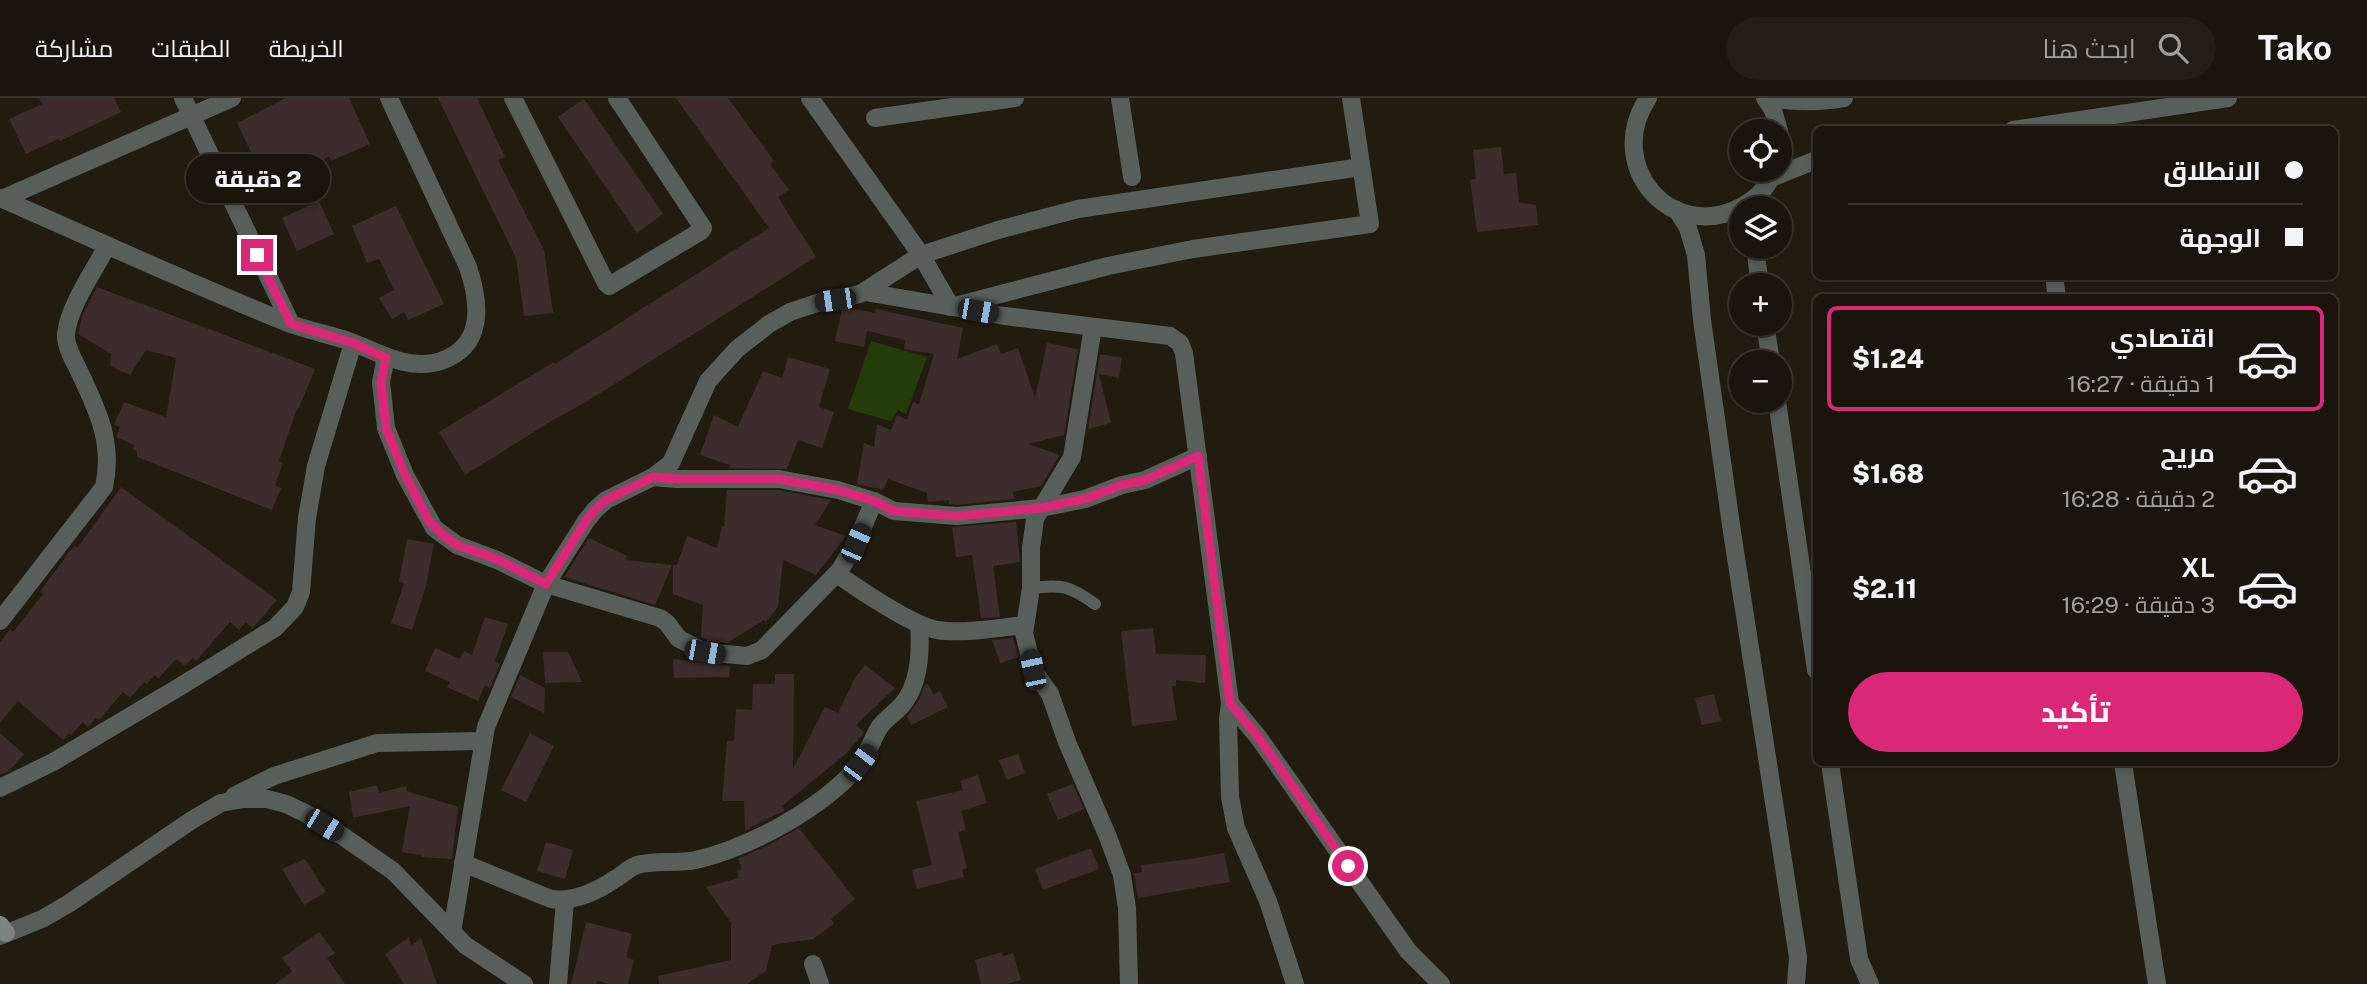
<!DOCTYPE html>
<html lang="ar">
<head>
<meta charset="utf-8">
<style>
  :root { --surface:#1a150c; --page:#231e15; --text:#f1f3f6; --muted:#9f9f9d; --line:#38342d; --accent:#db2777 }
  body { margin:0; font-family:"Public Sans",Cairo,sans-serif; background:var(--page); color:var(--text); direction:rtl; height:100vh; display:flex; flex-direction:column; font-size:26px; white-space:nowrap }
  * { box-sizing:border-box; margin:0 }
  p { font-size:23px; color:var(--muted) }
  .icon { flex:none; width:38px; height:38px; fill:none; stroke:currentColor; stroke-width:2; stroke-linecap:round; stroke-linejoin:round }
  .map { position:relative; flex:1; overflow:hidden; direction:ltr }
  .drawer { position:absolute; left:1813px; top:196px; width:525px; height:472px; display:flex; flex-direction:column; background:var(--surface); border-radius:10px; box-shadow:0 4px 10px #0003,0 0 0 2px var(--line); direction:rtl }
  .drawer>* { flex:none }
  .hud { position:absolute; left:1813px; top:28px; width:525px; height:154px; border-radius:10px; box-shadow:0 4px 10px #0003,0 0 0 2px var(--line); direction:rtl; display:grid; align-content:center; height:154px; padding:0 35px; background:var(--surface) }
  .controls { position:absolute; left:1729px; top:21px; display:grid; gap:14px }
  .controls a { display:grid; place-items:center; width:63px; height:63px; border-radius:50%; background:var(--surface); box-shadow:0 4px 10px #0003,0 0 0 2px var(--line); font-size:35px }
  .end { position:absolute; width:32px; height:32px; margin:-16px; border:9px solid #db2777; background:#fff; box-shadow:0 0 0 4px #fff }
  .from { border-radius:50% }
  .bubble { position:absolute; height:49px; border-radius:24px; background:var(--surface); box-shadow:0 4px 10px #0003,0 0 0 2px var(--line); font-size:23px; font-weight:800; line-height:49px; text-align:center; direction:rtl }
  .car { position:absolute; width:21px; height:42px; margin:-21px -10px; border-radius:9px; box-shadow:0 0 5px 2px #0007; background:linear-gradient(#222 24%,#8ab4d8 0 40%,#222 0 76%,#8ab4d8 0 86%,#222 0) }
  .hud b { display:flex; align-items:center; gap:24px; height:66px; font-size:26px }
  .hud b+b { border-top:2px solid var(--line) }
  .hud i { width:18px; height:18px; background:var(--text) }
  ul { padding:12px 0 0; list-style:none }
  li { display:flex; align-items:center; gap:21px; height:105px; margin:0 14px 10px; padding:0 21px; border:4px solid transparent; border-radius:10px }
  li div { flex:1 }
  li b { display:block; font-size:26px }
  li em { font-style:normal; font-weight:800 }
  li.on { border-color:var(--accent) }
  li>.icon { width:63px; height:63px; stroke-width:1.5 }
  .action { display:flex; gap:14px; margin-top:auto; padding:14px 35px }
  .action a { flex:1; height:80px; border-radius:42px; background:var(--accent); color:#fff; font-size:28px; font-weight:800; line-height:80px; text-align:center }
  header { display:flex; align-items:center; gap:42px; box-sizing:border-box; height:98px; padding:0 35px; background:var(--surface); border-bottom:2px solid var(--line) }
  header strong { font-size:33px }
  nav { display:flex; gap:38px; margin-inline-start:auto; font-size:24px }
  .search { width:490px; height:63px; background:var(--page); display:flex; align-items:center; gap:18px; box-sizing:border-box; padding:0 24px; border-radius:38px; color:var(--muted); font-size:26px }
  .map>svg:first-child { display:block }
</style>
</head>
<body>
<header>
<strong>Tako</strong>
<div class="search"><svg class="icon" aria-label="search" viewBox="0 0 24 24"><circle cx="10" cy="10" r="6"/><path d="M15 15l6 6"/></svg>ابحث هنا</div>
<nav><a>الخريطة</a><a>الطبقات</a><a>مشاركة</a></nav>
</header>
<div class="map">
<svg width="2367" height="886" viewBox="0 0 2367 886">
  <rect width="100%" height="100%" fill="#221c10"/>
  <!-- green -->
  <polygon fill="#243c09" points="871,243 927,259 906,316 898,312 891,323 848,311"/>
  <!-- building -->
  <g fill="#3c2c2b">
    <polygon points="39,0 114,0 121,14 60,43 58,41 26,56 9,21 42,6"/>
    <polygon points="286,0 349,0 370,46 331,63 329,58 268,89 237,25"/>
    <polygon points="438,0 477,0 505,59 498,62 544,152 553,215 524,218 516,160"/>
    <polygon points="676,0 728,0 774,63 770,66 789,92 778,99 816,159 586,304 553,322 465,377 439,334 524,282 554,264 555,266 769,130"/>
    <polygon points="584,1 663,116 637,135 558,19"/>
    <polygon points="1501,49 1504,76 1516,75 1519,104 1536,107 1538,127 1477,134 1470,82 1476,81 1473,52"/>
    <polygon points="319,103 334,136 297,153 282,120"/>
    <polygon points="396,108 444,206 408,222 404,214 392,221 379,200 394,192 379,161 367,165 352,128"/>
    <polygon points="97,189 315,271 299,310 297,310 279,363 283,365 275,387 281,390 272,412 137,359 137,354 133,351 134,347 116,339 120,329 114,327 124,304 166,319 176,260 146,252 130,277 110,268 111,256 78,236 82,218"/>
    <polygon points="849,210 875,215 876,211 963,230 957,261 997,246 1001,256 1018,250 1035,300 1047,245 1078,251 1064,337 1028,346 1060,357 1041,388 1013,394 1014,401 957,407 949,406 949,402 928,404 927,395 888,381 883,392 857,386 864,345 874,349 877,326 891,332 897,317 907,322 913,304 919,306 934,256 904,251 905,242 867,233 864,249 835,243 842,211"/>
    <polygon points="1100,256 1122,260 1119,280 1099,276 1111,325 1088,331"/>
    <polygon points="788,259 830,271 819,309 834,314 822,350 798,342 787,371 729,370 730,367 700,357 714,317 738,329 763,273 782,280"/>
    <polygon points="121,389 277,502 253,530 246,524 239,532 230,524 196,563 193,559 185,568 176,561 158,581 155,577 147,586 144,584 130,600 123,594 99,622 96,620 88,629 83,624 71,637 69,635 63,642 18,603 0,625 0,544 10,531 13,534 43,496 40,493 74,448 78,449"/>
    <polygon points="727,392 778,392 831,402 815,427 846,438 816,477 783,462 778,509 766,524 764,522 727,545 708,543 701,539 703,507 673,496 673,467 677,467 687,438 717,450 722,428 724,429"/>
    <polygon points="1016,424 1020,464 993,468 1000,519 981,520 972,457 956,459 952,429"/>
    <polygon points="589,440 627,458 626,462 672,467 655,507 564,479"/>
    <polygon points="407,441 434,446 426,488 412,532 391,525 404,485 399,484"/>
    <polygon points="485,519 508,526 495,563 500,566 490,590 485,587 478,603 447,589 450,584 425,573 435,550 460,561 464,553 472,557"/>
    <polygon points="1153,530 1156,556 1206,557 1205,585 1176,582 1176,588 1172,588 1177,622 1132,628 1121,533"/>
    <polygon points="1013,540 1018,559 1000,565 992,542"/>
    <polygon points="543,554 568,554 582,584 545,585"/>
    <polygon points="673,561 730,568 729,579 674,580"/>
    <polygon points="865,567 895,590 856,627 864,634 862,637 847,655 782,708 785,712 745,733 744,703 722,703 727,643 734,643 736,611 752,612 753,586 775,586 775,576 794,576 793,671 825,609 838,615 855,580"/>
    <polygon points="520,577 545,590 544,615 511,599"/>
    <polygon points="928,586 933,597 940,593 948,609 911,627 907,618 918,604 925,587"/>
    <polygon points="1714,596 1721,623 1702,627 1695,600"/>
    <polygon points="0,635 24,656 9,673 0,677"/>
    <polygon points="530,635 554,648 526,704 501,692"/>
    <polygon points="1018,656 1025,675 1007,682 999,662"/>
    <polygon points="978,677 987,705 961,713 966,732 958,734 967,770 962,772 964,779 917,791 912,772 932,767 916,703 963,692 960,683"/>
    <polygon points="1073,686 1084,711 1058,722 1047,696"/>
    <polygon points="377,687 379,695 406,688 407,693 458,709 452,761 421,759 421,757 402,754 410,708 353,720 349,694"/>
    <polygon points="799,730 855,801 831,821 834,826 813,841 772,847 766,873 747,886 659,886 658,878 731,862 731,825 706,789 739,780 737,773 742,771 738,761 767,748"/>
    <polygon points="546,744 573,752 565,781 537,773"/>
    <polygon points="1091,750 1099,771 1043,792 1035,771"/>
    <polygon points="1224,755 1230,784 1138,800 1134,775 1142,774 1141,767 1190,761"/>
    <polygon points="305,761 326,794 304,807 282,771"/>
    <polygon points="586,824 632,836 626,859 634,862 628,886 609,886 598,883 596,886 571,886"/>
    <polygon points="319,834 335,855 327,860 345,886 275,886 292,874 282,860"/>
    <polygon points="409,839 411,847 421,840 437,886 404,886 385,856"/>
    <polygon points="1002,854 1003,858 1013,855 1021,882 1007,886 981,886 975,862"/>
  </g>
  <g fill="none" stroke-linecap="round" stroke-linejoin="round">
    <!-- lane -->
    <path stroke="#585f5b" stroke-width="12" d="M 1031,490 C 1062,486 1070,488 1095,506"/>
    <!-- street -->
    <g stroke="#585f5b" stroke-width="18">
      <polyline points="183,0 291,226"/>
      <polyline points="513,0 606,185 609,188 701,133 703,130 617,0"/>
      <polyline points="810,0 921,157 951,209 1108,168 1193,151 1370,126 1351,0"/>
      <polyline points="1120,0 1132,79"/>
      <path d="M 1648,0 C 1603,68 1672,147 1743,108 C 1757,100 1769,88 1774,72"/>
      <polyline points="1765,0 1773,12 1779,33"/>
      <path d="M 1771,0 C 1796,5 1819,4 1844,0"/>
      <polyline points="875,20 1015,0"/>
      <polyline points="2013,32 2228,0"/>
      <polyline points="1771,80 1816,62"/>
      <path d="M 0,100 C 96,142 191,186 288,225 C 309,233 333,237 354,245 C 381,256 411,273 441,263 C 485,248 480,205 468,169 L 389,0"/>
      <polyline points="2,101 232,0"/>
      <polyline points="1677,112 1688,130 1696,157 1702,222 1732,434 1798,859 1796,886"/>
      <polyline points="1755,149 1760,187"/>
      <polyline points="2054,178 2057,200"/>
      <polyline points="865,194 1005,218 1170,238 1180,245 1184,255 1230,605 1228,621 1230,699 1236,730 1268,803 1295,886"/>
      <polyline points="1765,226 1771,264"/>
      <polyline points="1093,229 1072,359 1035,421 1031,450 1031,490 1024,535 1033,572 1050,596 1067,644 1108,739 1122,777 1127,810 1129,886"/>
      <polyline points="386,259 381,284 386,330 405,377 434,430 457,447 497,462 546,486 660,520 667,525 679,541 705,554 747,558 762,552 840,472 856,445 874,403"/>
      <polyline points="1777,303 1816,572"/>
      <polyline points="653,379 676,381 779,381 838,392 874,403 894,413 957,418 1041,410 1085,401 1122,387 1145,382 1198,358"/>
      <path d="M 837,476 C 860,492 911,527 937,532 C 961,536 999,530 1024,527"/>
      <path d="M 0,523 L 104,389 C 114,344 97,311 78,271 C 73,261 65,247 66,236 C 69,208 94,173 107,148"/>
      <polyline points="1230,605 1259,640 1408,853 1441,886"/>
      <polyline points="1830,665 1859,861 1870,886"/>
      <polyline points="2123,665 2157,886"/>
      <polyline points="0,690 53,664 176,591 275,530 295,509 301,494 307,420 316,368 353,245"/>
      <polyline points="234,698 274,678 377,645 483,643"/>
      <path d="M 463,765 L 551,801 C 574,804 596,794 615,781 C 623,777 628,770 637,767 C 656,762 677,766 696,762 C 751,749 823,710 859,667 C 868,655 872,642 879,630 C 885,621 895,615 902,607 C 920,586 921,552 919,526"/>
      <polyline points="452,834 486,629 546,486 586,423 595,412 606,402 653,379 671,365 708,283 737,251 769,226 790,214 820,204 860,196 921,157 998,132 1078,111 1361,69"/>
      <polyline points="0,838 42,821 68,806 192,722 221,705 243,701 267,701 286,706 305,715 344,739 393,773 465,847 524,886"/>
      <polyline points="813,866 820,886"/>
      <polyline points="558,886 565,803"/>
    </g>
    <!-- secondary -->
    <polyline stroke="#7a857e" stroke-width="18" points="0,827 6,835"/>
  </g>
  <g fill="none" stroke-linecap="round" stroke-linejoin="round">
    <!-- route -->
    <polyline stroke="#db2777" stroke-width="9" points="257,157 291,226 353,245 386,260 381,284 386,330 405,377 429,423 444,438 457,447 497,461 546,486 586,423 595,412 606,402 653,379 676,381 779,381 838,392 874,403 894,413 957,418 1041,410 1085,401 1122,387 1145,382 1198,358 1230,605 1259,640 1348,768"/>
  </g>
</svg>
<div class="controls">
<a><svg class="icon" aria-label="locate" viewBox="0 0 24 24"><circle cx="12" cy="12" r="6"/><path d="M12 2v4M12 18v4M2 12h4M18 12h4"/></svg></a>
<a><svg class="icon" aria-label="layers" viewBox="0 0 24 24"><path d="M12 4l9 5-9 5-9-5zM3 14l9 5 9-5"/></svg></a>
<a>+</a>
<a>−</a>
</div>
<i class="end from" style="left:1348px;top:768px"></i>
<i class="end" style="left:257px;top:157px"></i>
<div class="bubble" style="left:186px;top:56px;width:144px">2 دقيقة</div>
<i class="car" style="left:835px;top:202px;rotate:262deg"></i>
<i class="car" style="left:978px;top:213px;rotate:100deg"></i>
<i class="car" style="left:856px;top:445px;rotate:24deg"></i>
<i class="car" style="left:705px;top:554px;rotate:100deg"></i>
<i class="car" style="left:1033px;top:572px;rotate:348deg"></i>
<i class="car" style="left:860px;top:665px;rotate:37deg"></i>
<i class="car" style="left:324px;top:727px;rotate:121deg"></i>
<div class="hud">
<b><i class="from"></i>الانطلاق</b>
<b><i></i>الوجهة</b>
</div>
<section class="drawer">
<ul>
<li class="on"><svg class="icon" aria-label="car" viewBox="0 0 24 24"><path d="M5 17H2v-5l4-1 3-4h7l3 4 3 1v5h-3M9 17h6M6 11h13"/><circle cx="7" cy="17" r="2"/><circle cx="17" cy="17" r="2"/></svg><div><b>اقتصادي</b><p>1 دقيقة · 16:27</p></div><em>$1.24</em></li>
<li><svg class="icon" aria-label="car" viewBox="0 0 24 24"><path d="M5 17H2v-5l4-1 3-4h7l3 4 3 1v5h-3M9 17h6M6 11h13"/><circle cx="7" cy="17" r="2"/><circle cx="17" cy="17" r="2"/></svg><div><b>مريح</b><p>2 دقيقة · 16:28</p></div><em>$1.68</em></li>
<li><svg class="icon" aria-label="car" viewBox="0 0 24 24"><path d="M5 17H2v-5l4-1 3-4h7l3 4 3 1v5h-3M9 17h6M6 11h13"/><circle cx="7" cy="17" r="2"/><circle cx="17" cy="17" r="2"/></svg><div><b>XL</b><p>3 دقيقة · 16:29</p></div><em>$2.11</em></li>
</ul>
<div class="action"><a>تأكيد</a></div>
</section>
</div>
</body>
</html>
